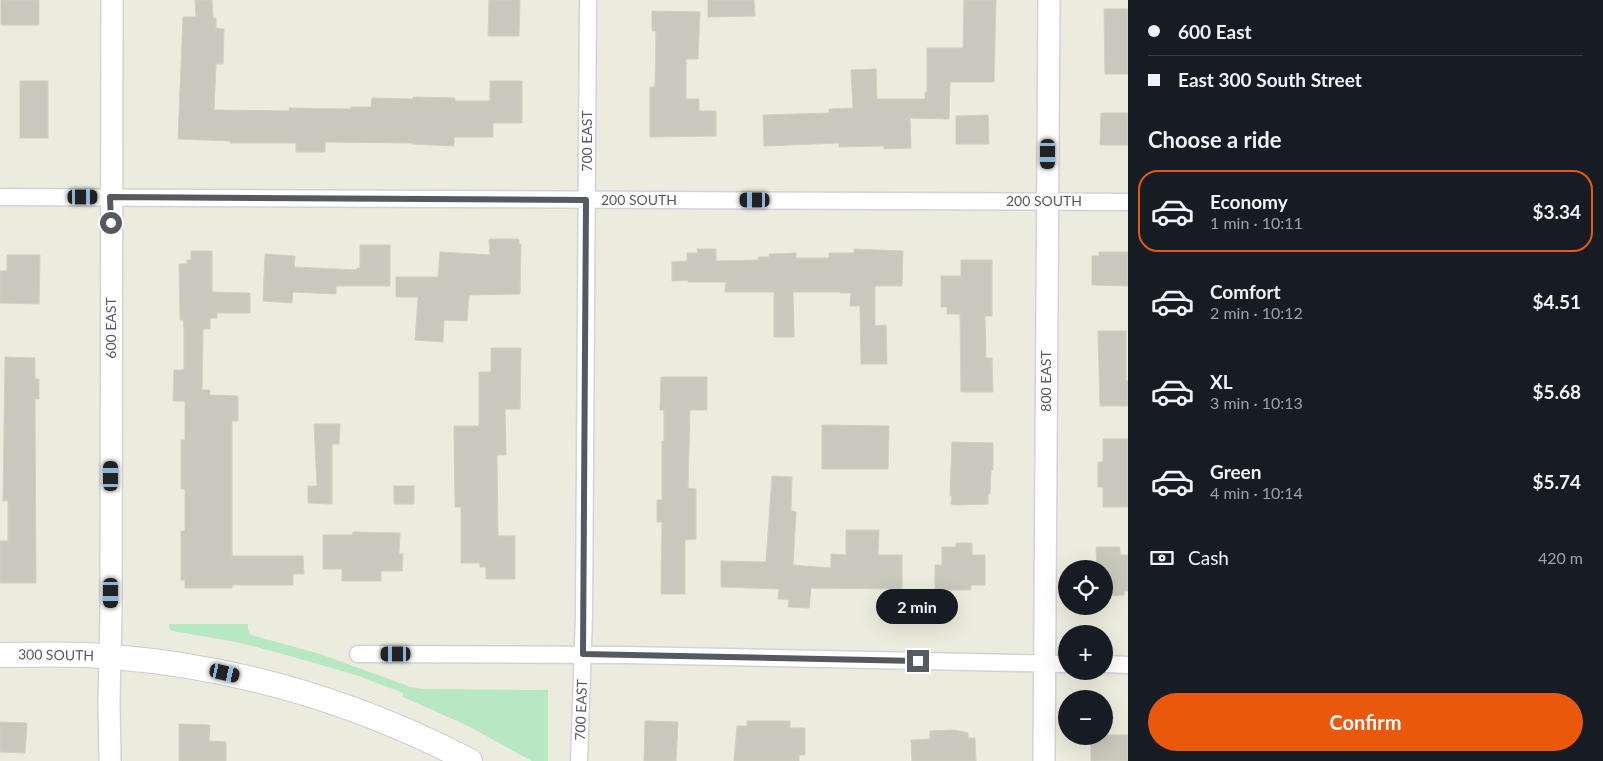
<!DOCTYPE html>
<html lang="en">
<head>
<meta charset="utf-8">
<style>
  :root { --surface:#171b24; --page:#20242c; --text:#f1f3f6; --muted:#9ea1a6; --line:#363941; --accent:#ea580c }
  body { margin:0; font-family:Lato,sans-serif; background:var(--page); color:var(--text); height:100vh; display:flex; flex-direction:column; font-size:19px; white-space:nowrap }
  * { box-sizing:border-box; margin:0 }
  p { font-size:16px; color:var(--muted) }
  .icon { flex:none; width:28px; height:28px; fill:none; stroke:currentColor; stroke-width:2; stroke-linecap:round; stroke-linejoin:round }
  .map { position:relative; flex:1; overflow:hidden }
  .side { display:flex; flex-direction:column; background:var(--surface); width:475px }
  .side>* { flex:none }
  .guide { display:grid; align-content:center; height:110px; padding:0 20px; background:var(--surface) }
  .controls { position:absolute; left:1058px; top:560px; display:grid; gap:10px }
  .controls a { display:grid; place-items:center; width:55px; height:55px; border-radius:50%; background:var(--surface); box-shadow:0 5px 20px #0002; font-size:25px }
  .end { position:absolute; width:22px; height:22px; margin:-11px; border:6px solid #575961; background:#fff; box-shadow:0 0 0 2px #fff }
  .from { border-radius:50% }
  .bubble { position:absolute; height:35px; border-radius:18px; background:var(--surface); box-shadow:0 5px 20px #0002; font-size:16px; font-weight:700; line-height:35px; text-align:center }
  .car { position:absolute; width:15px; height:30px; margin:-15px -8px; border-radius:6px; box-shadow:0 0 4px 1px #0007; background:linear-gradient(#222 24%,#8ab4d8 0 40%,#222 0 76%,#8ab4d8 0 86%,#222 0) }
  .guide b { display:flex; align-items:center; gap:18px; height:48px; font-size:19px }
  .guide b+b { border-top:1px solid var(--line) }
  .guide i { width:12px; height:12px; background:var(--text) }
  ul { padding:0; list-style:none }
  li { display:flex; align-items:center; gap:15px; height:82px; margin:0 10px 8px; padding:0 10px; border:2px solid transparent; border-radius:20px }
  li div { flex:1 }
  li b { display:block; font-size:19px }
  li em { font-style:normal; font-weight:700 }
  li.selected { border-color:var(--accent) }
  li>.icon { width:45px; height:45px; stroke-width:1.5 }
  h2 { padding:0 20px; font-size:22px; line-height:60px }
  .pay { display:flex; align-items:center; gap:12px; height:55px; padding:0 20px; font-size:19px }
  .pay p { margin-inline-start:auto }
  .action { display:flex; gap:10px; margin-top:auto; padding:10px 20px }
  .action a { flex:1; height:58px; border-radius:30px; background:var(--accent); color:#fff; font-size:20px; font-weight:700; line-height:58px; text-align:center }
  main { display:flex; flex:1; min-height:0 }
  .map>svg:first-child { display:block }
</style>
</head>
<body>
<main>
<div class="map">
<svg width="1128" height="761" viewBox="0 0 1128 761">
  <rect width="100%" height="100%" fill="#ececde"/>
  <!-- green -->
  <polygon fill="#b7e7c3" points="169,624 248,624 248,630 251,635 320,654 411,687 423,689 548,690 548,761 532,761 468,726 403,697 403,693 356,675 283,654 236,642 173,631 170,630"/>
  <!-- building -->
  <g fill="#c9c8bd" stroke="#d1d0bc">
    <rect x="1" y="0" width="38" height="25"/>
    <polygon points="195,0 212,0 213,18 216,18 216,28 224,29 223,64 216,64 214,110 289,111 289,108 351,109 351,107 371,107 372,98 413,99 413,97 455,98 455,101 490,101 490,81 522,81 522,123 493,123 493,137 454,137 454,146 412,144 412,143 325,142 325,152 296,152 296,143 230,143 230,141 178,139 183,17 196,17"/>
    <polygon points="489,0 520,0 519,36 488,36"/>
    <polygon points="708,0 754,0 755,16 708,17"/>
    <polygon points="964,0 996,0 994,82 950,82 949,119 910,118 911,148 884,149 884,146 839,147 839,143 764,146 763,115 829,113 829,109 853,108 851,70 876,69 877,99 925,99 925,92 927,92 927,48 963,48"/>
    <polygon points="1104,9 1128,9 1128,74 1105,74"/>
    <polygon points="652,11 700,12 698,59 686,59 686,99 699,99 699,111 716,111 716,136 650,137 650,87 655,87 656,31 652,31"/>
    <rect x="20" y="81" width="28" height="57"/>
    <polygon points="1101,113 1128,113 1128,145 1100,145"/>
    <polygon points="988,115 989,144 956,144 956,116"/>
    <polygon points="489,239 519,239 519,244 521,244 520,294 469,295 467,321 444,320 443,342 415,340 418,297 396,297 396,277 438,277 440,252 490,255"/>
    <polygon points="360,245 390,245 390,286 336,286 336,294 293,292 292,303 263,301 265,254 295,256 294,267 357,270 357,268 360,268"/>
    <polygon points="697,249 716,249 716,261 758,260 758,257 769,257 769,254 796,253 796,258 829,258 829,253 854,253 854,249 903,251 902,286 875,286 875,326 886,325 887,364 861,364 860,306 850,306 851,293 840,293 840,292 793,292 794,337 774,337 774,292 725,292 726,282 688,282 688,280 672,281 672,262 687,261 687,253 698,253"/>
    <polygon points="191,251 212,251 212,292 250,293 250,313 217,313 217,318 210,318 210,329 203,329 202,390 210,390 210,395 238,396 238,421 232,421 232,556 303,556 304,574 293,574 293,585 232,585 232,588 185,588 185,580 181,580 181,531 185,531 185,489 181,489 181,440 185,440 185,401 173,401 174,370 184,370 184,329 183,320 180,320 179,264 187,264 187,260 191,260"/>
    <polygon points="1099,252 1128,252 1128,286 1092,285 1092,256 1099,256"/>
    <polygon points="7,255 40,255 39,304 0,303 0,271 7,271"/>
    <polygon points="961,260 992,260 992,316 985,316 986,358 992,358 993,392 961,392 960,314 947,314 947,307 941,307 941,276 961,276"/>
    <polygon points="1098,331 1126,331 1126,381 1128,381 1128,406 1100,406"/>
    <polygon points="491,348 521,348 520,409 505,409 506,455 497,455 498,536 515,536 515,579 486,579 486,567 480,567 480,563 461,563 461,507 455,507 454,426 479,426 479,372 491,372"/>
    <polygon points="5,357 35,358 35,379 39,379 39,399 35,399 36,583 0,583 0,541 8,541 8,501 3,501"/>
    <polygon points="661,377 707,377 707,410 690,410 688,488 696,489 696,539 685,540 685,594 661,594 662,522 657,522 657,500 662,500 662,441 664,441 664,410 660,410"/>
    <polygon points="314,424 340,424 339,444 332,444 332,504 308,503 308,486 317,486"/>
    <polygon points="822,425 889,426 888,469 822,469"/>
    <polygon points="1103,439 1128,439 1128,507 1103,507 1103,487 1098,487 1098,462 1103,462"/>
    <polygon points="952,442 993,443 993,470 991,470 990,494 988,494 988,504 957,505 951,504 952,496 950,496"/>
    <polygon points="772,476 792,477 791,511 796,512 793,565 831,568 831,554 846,555 846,530 879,530 878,555 902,555 902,589 811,588 809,608 788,607 789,600 778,599 779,589 721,587 721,561 766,562"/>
    <rect x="394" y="486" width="20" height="18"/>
    <polygon points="353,532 400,533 399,554 403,554 402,571 381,571 381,581 342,581 342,569 323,569 323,535 352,535"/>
    <polygon points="956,543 972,543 972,555 985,555 985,585 971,585 971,590 935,590 935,565 942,565 942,547 956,547"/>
    <polygon points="1096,547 1120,547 1120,555 1128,555 1128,591 1124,591 1124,595 1104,596 1104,569 1097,569"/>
    <polygon points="645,721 678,722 676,761 644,761"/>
    <polygon points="747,721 790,721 790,728 805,728 805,755 799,755 799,761 734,761 737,726 747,726"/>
    <polygon points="0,722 27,723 25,753 0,752"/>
    <polygon points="179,724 210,725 209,741 226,742 226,761 179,761"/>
    <polygon points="954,730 968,733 968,738 975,738 976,761 912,761 911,740 930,739 930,731"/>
    <polygon points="1104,735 1128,735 1128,761 1091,761 1091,736 1104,736"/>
  </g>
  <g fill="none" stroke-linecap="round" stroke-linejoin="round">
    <!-- minor casing -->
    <g stroke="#d1d2da" stroke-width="19">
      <g id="minor">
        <polyline points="0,197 1128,202"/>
        <polyline points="358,654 625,655 1066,664"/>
        <polyline points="1104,664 1128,665"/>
        <polyline points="579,761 584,615 588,0"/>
      </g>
    </g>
    <!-- tertiary casing -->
    <g stroke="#d1d2da" stroke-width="24">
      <g id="tertiary">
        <polyline points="110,761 109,701 111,612 112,0"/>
        <polyline points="1044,761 1049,0"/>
      </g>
    </g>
    <!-- secondary casing -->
    <g stroke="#c9cbd4" stroke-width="26">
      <path id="secondary" d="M 0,655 C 38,655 76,653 113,657 C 239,667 359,703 470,761"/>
    </g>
    <!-- minor -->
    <use href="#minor" stroke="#fff" stroke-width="16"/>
    <!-- tertiary -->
    <use href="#tertiary" stroke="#fff" stroke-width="21"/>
    <!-- secondary -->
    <use href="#secondary" stroke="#fff" stroke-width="24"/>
  </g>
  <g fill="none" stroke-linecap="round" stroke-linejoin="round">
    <!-- route -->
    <polyline stroke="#575961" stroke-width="6" points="111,223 110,197 586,200 583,654 918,661"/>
  </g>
  <g text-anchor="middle" stroke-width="5" stroke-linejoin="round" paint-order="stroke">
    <!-- street labels -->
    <g font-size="14" fill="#575961" stroke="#fff">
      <text transform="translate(587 141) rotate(-90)" y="5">700 EAST</text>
      <text x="639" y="205">200 SOUTH</text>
      <text x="1044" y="206">200 SOUTH</text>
      <text transform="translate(111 328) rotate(-90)" y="5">600 EAST</text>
      <text transform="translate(1046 381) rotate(-90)" y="5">800 EAST</text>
      <text transform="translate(56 655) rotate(1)" y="5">300 SOUTH</text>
      <text transform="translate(581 710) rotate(-88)" y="5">700 EAST</text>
    </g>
  </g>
</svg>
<div class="controls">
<a><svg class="icon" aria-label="locate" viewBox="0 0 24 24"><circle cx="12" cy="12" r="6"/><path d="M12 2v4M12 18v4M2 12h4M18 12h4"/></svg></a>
<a>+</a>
<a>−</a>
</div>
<i class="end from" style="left:111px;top:223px"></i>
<i class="end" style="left:918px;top:661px"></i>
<div class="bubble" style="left:876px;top:589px;width:82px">2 min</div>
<i class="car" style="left:1048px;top:154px;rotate:180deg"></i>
<i class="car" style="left:83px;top:197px;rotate:90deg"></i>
<i class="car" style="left:755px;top:200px;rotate:270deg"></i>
<i class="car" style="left:111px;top:476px;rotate:0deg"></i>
<i class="car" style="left:111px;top:593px;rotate:180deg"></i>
<i class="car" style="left:396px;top:654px;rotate:270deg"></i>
<i class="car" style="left:225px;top:673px;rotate:103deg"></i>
</div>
<section class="side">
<div class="guide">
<b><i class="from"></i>600 East</b>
<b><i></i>East 300 South Street</b>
</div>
<h2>Choose a ride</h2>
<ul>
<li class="selected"><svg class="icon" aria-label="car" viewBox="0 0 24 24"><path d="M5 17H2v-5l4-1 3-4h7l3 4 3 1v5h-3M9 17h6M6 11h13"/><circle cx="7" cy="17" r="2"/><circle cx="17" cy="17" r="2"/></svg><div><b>Economy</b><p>1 min · 10:11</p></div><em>$3.34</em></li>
<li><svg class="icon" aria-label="car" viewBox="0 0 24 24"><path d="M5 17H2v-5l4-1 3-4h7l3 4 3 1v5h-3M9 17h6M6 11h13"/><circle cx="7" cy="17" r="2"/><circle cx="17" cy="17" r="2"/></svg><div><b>Comfort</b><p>2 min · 10:12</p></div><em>$4.51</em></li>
<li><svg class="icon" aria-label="car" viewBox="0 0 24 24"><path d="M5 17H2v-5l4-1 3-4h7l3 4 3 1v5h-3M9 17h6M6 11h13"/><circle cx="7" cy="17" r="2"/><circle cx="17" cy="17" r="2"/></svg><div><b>XL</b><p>3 min · 10:13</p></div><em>$5.68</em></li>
<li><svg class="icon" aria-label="car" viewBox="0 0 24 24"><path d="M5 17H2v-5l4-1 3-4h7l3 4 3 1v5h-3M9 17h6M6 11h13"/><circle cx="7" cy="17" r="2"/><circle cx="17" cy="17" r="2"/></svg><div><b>Green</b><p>4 min · 10:14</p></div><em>$5.74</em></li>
</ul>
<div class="pay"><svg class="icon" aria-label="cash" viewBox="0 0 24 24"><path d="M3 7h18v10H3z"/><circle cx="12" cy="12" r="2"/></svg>Cash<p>420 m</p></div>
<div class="action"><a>Confirm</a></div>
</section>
</main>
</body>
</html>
